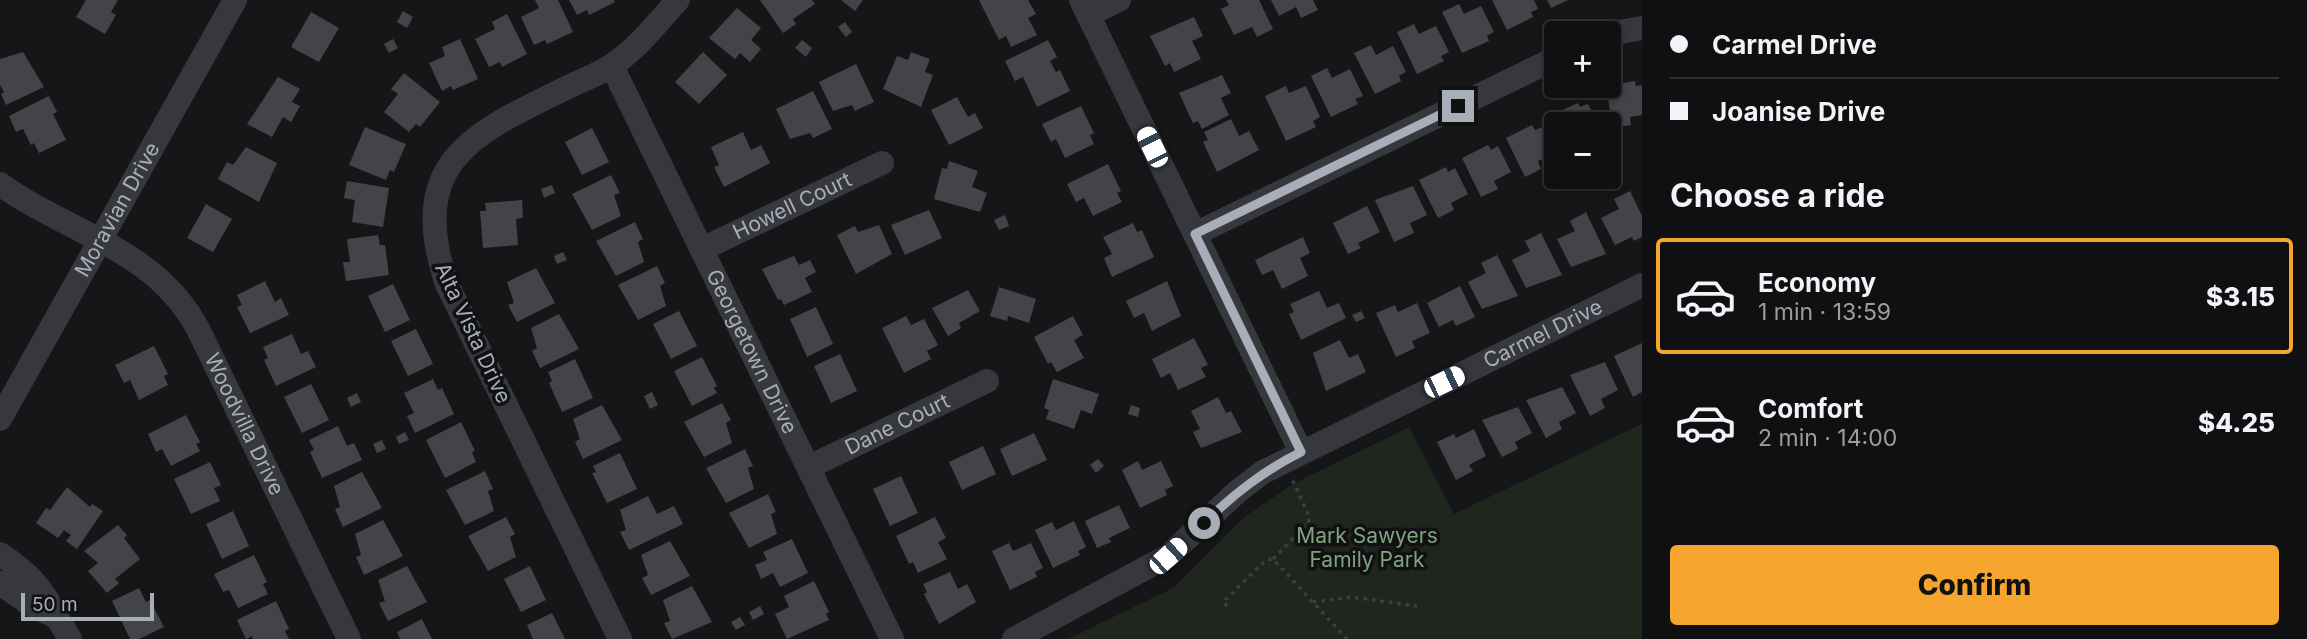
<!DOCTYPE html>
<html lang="en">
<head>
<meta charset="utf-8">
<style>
  :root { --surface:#101012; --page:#19191b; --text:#f1f3f6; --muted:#9c9d9f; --line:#303032; --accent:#f6a62f }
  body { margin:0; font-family:Inter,sans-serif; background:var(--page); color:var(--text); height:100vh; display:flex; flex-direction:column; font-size:26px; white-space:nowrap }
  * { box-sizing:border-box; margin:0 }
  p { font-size:23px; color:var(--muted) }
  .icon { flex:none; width:38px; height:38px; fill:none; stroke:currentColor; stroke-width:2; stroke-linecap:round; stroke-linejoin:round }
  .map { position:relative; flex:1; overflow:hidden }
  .side { display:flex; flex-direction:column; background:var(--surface); width:665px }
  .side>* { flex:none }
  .top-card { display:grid; align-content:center; height:154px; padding:0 28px; background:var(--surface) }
  .fabs { position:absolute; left:1544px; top:21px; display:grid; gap:14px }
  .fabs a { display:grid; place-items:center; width:77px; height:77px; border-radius:7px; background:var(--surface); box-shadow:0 4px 10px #0003,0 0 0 2px var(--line); font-size:35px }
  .scale { position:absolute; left:21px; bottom:18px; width:133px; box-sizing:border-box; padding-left:7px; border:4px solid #a7aeb8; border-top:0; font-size:19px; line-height:24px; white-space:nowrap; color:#a7aeb8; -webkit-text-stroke:5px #111113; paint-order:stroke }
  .end { position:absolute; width:32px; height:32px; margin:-16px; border:9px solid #a7aeb8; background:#111; box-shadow:0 0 0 4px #111 }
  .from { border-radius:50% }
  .car { position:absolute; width:21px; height:42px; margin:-21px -10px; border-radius:9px; box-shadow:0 0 5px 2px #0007; background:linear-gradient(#fff 24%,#345 0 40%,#fff 0 76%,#345 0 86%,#fff 0) }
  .top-card b { display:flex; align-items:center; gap:24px; height:66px; font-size:26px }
  .top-card b+b { border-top:2px solid var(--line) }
  .top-card i { width:18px; height:18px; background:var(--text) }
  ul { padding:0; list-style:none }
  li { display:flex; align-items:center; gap:21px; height:116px; margin:0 14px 10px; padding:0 14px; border:4px solid transparent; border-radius:7px }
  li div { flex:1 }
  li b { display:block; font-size:26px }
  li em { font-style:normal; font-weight:800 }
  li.on { border-color:var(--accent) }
  li>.icon { width:63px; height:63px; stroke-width:1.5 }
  h2 { padding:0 28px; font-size:32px; line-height:84px }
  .primary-button { display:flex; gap:14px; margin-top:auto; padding:14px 28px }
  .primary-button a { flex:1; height:80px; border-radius:7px; background:var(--accent); color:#111; font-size:28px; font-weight:800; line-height:80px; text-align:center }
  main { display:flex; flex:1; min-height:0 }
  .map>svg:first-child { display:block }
</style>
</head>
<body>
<main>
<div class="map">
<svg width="1642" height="639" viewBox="0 0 1642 639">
  <rect width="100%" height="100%" fill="#161618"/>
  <!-- green -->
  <polygon fill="#1e261e" points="1642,424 1642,639 1068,639 1173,588 1243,518 1293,484 1409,427 1454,514"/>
  <!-- building -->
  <g fill="#424448">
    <polygon points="86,0 118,0 111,12 116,15 105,34 76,17"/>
    <polygon points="535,0 558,0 573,32 547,44 545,40 534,45 521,17 539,8"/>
    <polygon points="569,0 614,0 615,2 589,15 587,10 577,15"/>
    <polygon points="760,0 812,0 815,4 793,19 796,24 783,33"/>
    <polygon points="841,0 863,0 855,11"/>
    <polygon points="979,0 1028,0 1036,14 1028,18 1037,35 1011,47 1006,36 999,40"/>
    <polygon points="1226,0 1259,0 1273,29 1257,37 1252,27 1234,35 1221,9 1229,5"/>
    <polygon points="1271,0 1313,0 1318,10 1301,18 1296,7 1279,16"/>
    <polygon points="1492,0 1534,0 1538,9 1531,12 1533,17 1507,30"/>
    <polygon points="1547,0 1568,0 1551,8"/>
    <polygon points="1459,4 1464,14 1481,6 1494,32 1487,36 1489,41 1462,53 1442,12"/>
    <polygon points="737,8 761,28 751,40 761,49 750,62 740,53 735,59 709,38"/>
    <polygon points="403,11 413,17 407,28 397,22"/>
    <polygon points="311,12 339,28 319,62 291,47"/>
    <polygon points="507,14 527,54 502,67 500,62 489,67 475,39 495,29 492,22"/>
    <polygon points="1194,17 1203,36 1192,41 1201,59 1174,72 1170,63 1165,66 1150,36"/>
    <polygon points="845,22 852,32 846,37 838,27"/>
    <polygon points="1414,24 1419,34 1436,26 1449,52 1441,56 1444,61 1417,74 1397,32"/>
    <polygon points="393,39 398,48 389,53 384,44"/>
    <polygon points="460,39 478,79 453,90 451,86 442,91 429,63 445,56 442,47"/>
    <polygon points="802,40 812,48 806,57 795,48"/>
    <polygon points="1048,40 1057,57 1050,61 1056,72 1060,70 1070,91 1037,107 1023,77 1015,81 1005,61"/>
    <polygon points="1371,45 1376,55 1393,46 1406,72 1399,76 1401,81 1375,94 1354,53"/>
    <polygon points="23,52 44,87 6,105 1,94 4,92 0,85 0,59"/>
    <polygon points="703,52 727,75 699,104 675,82"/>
    <polygon points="911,52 930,59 925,72 933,75 921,107 883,89 897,56 908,60"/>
    <polygon points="856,64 874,102 855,111 852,105 833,111 819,82"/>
    <polygon points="1327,68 1332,78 1350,69 1363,96 1355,99 1358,104 1331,117 1311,76"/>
    <polygon points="404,73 440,102 420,127 416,124 409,132 384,112 398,94 391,89"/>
    <polygon points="1222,75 1231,93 1221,98 1229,115 1202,129 1198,121 1193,123 1179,93"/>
    <polygon points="278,77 300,89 292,102 300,106 291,122 283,117 272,137 247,124"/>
    <polygon points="1635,81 1636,86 1642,85 1642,115 1630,117 1631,125 1613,128 1606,86"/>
    <polygon points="1286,86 1289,93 1306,86 1320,117 1313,121 1316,127 1286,141 1265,96"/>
    <polygon points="813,91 832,129 813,138 810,133 790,139 776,109"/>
    <polygon points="49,96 57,112 53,114 66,140 39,153 34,143 31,145 23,129 16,132 9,116"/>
    <polygon points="957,97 968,117 975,113 983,128 949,145 931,110"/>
    <polygon points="1578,103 1580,107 1588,104 1598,124 1556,124 1552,115"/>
    <polygon points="1081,106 1094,133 1090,135 1094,144 1065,158 1056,139 1051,142 1042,124"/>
    <polygon points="1231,119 1239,136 1249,131 1259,150 1217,172 1203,142 1208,140 1204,132"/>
    <polygon points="1532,125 1535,130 1542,127 1555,153 1538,161 1541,169 1525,177 1506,138"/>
    <polygon points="365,127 406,144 394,172 390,170 386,180 349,165"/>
    <polygon points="592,128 609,162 582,175 565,142"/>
    <polygon points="743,132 751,150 761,145 770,163 724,187 714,167 719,165 711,147"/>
    <polygon points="1488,145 1491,150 1498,146 1511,172 1494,181 1498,189 1481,197 1462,158"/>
    <polygon points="246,147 277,163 259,202 218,179 227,162 233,165"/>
    <polygon points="949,161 978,171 972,187 987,193 980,212 934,199 942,168 947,169"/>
    <polygon points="1108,164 1121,191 1117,193 1122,202 1093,216 1084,198 1076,202 1067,184"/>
    <polygon points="1446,167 1448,172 1455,168 1468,194 1451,203 1454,210 1438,218 1419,180"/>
    <polygon points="611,175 620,193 614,195 621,216 592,230 572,194"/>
    <polygon points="347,181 389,188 383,227 352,222 355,200 344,198"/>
    <polygon points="552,185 555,193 544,198 541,189"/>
    <polygon points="1413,186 1427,215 1410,223 1414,233 1394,242 1375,200"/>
    <polygon points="1630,191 1642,216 1642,237 1634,241 1632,237 1615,245 1601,218 1619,209 1614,199"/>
    <polygon points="522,200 523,218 516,219 518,245 483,248 480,211 486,211 485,203"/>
    <polygon points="206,204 232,219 213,252 187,238"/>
    <polygon points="1367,206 1380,232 1358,243 1361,248 1348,254 1333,223"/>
    <polygon points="929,210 942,238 905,255 891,225"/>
    <polygon points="1586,212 1606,254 1571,267 1557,239 1575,231 1570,221"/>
    <polygon points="1005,215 1009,226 999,230 994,220"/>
    <polygon points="635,222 643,239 638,242 644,262 616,276 596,241"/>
    <polygon points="1133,223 1137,232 1142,230 1154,257 1112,277 1104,258 1112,254 1103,237"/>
    <polygon points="879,225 892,254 856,274 837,235 855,226 858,232"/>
    <polygon points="1541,233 1562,275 1526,288 1512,260 1530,251 1525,241"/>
    <polygon points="378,235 380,245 385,245 389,275 346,281 343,262 350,262 347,239"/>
    <polygon points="1303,237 1310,253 1300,258 1308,276 1282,289 1273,270 1262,275 1255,260"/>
    <polygon points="563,252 567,260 557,264 554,256"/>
    <polygon points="1497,255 1518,296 1482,309 1468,282 1486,273 1481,263"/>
    <polygon points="794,256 799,265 810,260 816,272 805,278 812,292 784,305 781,299 778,300 762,269"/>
    <polygon points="657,266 665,283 660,286 666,306 638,320 618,285"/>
    <polygon points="536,268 555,303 517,322 508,305 514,303 507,282"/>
    <polygon points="265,281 275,302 281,298 289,315 250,333 237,307 242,305 237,295"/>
    <polygon points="1167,281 1181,316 1152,331 1144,313 1134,318 1126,301"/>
    <polygon points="393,284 410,320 385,332 368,296"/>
    <polygon points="1460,286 1475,317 1456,326 1453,320 1439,327 1427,303"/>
    <polygon points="999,287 1036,299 1029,323 1008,316 1007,321 990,316"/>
    <polygon points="968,290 980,311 959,323 961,328 948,336 932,308"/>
    <polygon points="1319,291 1327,308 1339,303 1346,318 1301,340 1289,314 1294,312 1290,304"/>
    <polygon points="1417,303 1430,333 1412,341 1415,348 1396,357 1376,313 1395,305 1398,312"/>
    <polygon points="816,307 833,344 807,357 790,319"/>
    <polygon points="679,311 697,346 671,359 653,324"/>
    <polygon points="1361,311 1365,318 1356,322 1352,315"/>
    <polygon points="559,314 579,349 540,368 532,351 537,348 531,328"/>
    <polygon points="906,316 911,325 924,319 938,345 927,351 931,359 904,373 882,328"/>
    <polygon points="1073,316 1083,335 1074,340 1084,358 1057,372 1051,362 1048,364 1034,337"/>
    <polygon points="416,329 433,364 408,376 391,341"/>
    <polygon points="292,334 301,354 308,351 316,367 276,386 264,360 268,358 263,347"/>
    <polygon points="1194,338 1208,365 1201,368 1206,377 1178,390 1170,373 1161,378 1152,359"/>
    <polygon points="1340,340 1349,358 1358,354 1366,372 1326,391 1313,353"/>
    <polygon points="1642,343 1642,392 1633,397 1614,356"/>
    <polygon points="154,346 168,374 164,376 168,385 139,400 130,380 124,383 115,365"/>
    <polygon points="840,354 857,391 831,403 814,366"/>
    <polygon points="702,357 717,386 714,388 717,393 692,406 674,371"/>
    <polygon points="575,359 593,398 562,412 549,383 552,381 548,372"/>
    <polygon points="1605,362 1618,390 1601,399 1605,408 1590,416 1570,375"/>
    <polygon points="433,379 438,390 442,388 454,414 415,433 407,416 414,413 404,393"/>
    <polygon points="1053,379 1099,394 1092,414 1081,410 1074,429 1046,419 1049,410 1044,408"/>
    <polygon points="311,384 329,420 302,433 284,397"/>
    <polygon points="1562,387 1576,413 1559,422 1562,429 1546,438 1526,400"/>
    <polygon points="652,392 658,405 650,409 644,396"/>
    <polygon points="357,393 361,402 351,407 347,398"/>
    <polygon points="1218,397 1226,413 1231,411 1242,432 1201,448 1193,432 1200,429 1191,411"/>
    <polygon points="722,403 731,420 726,423 732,443 704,457 684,422"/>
    <polygon points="602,405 622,440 583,459 575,442 580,439 573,419"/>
    <polygon points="1131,405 1140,408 1138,417 1128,414"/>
    <polygon points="1518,407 1532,433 1515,442 1518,449 1502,457 1482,420"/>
    <polygon points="186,415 200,442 196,444 200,451 171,466 162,449 156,452 148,434"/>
    <polygon points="461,422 475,451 472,452 476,462 445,478 426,440"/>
    <polygon points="338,426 347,446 354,443 362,460 322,478 310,452 314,450 309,440"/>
    <polygon points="1474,429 1486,456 1469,465 1473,471 1456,480 1437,442 1454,434 1456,438"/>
    <polygon points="405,432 409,440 399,444 396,437"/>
    <polygon points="1034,433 1047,460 1012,476 1000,449"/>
    <polygon points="382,440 386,449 377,453 373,444"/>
    <polygon points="983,446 996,474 962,490 949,462"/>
    <polygon points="745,449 753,466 748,468 754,489 726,503 706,468"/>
    <polygon points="620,453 637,489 607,503 592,473 596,472 593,466"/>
    <polygon points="1098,459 1104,466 1096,473 1090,465"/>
    <polygon points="1138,461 1142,470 1161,461 1173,486 1165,490 1167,495 1140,508 1122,470"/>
    <polygon points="210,462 221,485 214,488 220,501 191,514 174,479"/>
    <polygon points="485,471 493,489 488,491 494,511 465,525 446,490"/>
    <polygon points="362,472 382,508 343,527 335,509 340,507 334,486"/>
    <polygon points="901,476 918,513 890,526 873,489"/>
    <polygon points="67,487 90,507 92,504 103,511 77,549 66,541 71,535 64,530 58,538 36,523 46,508 50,510"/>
    <polygon points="768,494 776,512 771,514 777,534 749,548 729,513"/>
    <polygon points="648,496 657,514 674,506 683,524 629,550 620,532 626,530 620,510"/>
    <polygon points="1119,505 1130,528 1109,538 1111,542 1097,548 1085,521"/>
    <polygon points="233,511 249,546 222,559 206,524"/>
    <polygon points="506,517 515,534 510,537 516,557 488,571 468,536"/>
    <polygon points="935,517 946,538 938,542 947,559 918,573 913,562 909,564 896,536"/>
    <polygon points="383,520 403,556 364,575 356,557 361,555 355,534"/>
    <polygon points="1074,521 1086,547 1078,551 1080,555 1053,568 1035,530 1052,522 1056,530"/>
    <polygon points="118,525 127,535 124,538 140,559 115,579 119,583 107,593 88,571 98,563 84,551"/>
    <polygon points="792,539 808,573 780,587 773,573 761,579 755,565 767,560 763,552"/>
    <polygon points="670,541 690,576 651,595 642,578 648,575 641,555"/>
    <polygon points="1009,543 1013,551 1031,543 1043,568 1035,572 1037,577 1010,590 992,551"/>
    <polygon points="254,555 267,582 263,584 268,594 238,608 229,590 223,592 214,574"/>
    <polygon points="407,566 427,602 388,621 379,603 385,601 378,580"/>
    <polygon points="530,566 546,600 521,612 504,579"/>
    <polygon points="950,572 958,589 967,584 976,602 939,624 924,594 927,592 923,584"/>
    <polygon points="814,581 829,612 826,614 829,620 787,639 775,614 789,607 784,596"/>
    <polygon points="692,586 712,622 672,639 664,623 670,621 663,600"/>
    <polygon points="139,588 146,602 150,600 164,627 139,639 130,639 112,601"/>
    <polygon points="276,601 289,629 285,631 289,639 253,639 252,636 246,639 237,620"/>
    <polygon points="760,606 764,614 753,620 749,612"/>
    <polygon points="552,613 565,639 533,639 527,625"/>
    <polygon points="740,617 745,625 736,630 731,622"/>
    <polygon points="422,619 432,639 400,639 397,632"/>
  </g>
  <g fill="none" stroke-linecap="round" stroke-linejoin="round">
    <!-- path -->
    <g stroke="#3d3f44" stroke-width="3.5" stroke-dasharray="3.5 5" stroke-linecap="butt">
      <polyline points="1273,559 1308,523 1310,518 1292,479"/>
      <polyline points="1313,602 1352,597 1417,606"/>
      <polyline points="1227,606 1223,602 1266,560 1273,559 1347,639"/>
    </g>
    <!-- minor -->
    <g stroke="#37383d" stroke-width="24">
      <polyline points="1081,0 1301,452"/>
      <polyline points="1088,15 1119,0"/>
      <polyline points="1608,34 1642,28"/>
      <path id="s1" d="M 612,66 L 892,639"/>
      <path id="s2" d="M 0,184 C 69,234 155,248 198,329 L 349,639"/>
      <polyline points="1195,234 1556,58"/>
      <path id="s3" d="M 702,249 L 882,163"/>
      <path id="s4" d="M 0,419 L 235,0"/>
      <path id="s5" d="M 809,467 L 987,381"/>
      <path d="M 0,554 C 29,574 41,586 57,617 L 31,605 L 0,583"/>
      <polyline points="57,617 70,639"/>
      <path d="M 620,639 L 446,282 C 407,161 472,134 566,88 C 582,80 600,74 614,64 C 639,47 658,22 678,0"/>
      <path id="s6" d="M 1014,639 L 1168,556 L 1238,491 L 1263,472 L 1642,285"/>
    </g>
  </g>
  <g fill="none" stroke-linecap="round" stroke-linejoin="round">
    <!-- route -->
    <path stroke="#a7aeb8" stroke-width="9" d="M 1204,523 C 1234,494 1263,471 1301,452 L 1195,234 L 1458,106"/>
  </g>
  <g text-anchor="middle" stroke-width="7" stroke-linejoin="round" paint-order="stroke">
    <!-- street labels -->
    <g font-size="21" fill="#a7aeb8" stroke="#111113">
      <text dy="7" stroke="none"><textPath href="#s3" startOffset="100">Howell Court</textPath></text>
      <text dy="7" stroke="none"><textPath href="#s4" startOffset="240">Moravian Drive</textPath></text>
      <text transform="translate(473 333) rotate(65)" y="7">Alta Vista Drive</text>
      <text dy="7" stroke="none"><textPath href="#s6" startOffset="614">Carmel Drive</textPath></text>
      <text dy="7" stroke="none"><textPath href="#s1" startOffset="318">Georgetown Drive</textPath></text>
      <text dy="7" stroke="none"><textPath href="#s2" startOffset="355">Woodvilla Drive</textPath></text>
      <text dy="7" stroke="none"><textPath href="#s5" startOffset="98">Dane Court</textPath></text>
    </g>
    <!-- park labels -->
    <g font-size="21" fill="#7ea47e" stroke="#111113">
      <text x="1367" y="543">Mark Sawyers<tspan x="1367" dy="24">Family Park</tspan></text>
    </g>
  </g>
</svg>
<div class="fabs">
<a>+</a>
<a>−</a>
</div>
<div class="scale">50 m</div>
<i class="end from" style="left:1204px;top:523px"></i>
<i class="end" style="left:1458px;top:106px"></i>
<i class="car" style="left:1152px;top:147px;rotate:334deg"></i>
<i class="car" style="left:1444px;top:382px;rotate:64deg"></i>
<i class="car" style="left:1168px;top:556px;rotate:48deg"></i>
</div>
<section class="side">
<div class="top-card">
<b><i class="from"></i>Carmel Drive</b>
<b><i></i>Joanise Drive</b>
</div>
<h2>Choose a ride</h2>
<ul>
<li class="on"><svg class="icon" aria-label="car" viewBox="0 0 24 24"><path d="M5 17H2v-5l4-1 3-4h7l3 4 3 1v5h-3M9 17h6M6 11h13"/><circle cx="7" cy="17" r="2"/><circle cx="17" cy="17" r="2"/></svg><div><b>Economy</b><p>1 min · 13:59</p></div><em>$3.15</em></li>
<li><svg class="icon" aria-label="car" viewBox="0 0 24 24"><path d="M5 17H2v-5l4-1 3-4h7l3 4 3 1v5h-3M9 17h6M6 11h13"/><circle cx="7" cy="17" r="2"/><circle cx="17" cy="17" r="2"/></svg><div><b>Comfort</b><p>2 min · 14:00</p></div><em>$4.25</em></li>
</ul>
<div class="primary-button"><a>Confirm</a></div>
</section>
</main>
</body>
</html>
